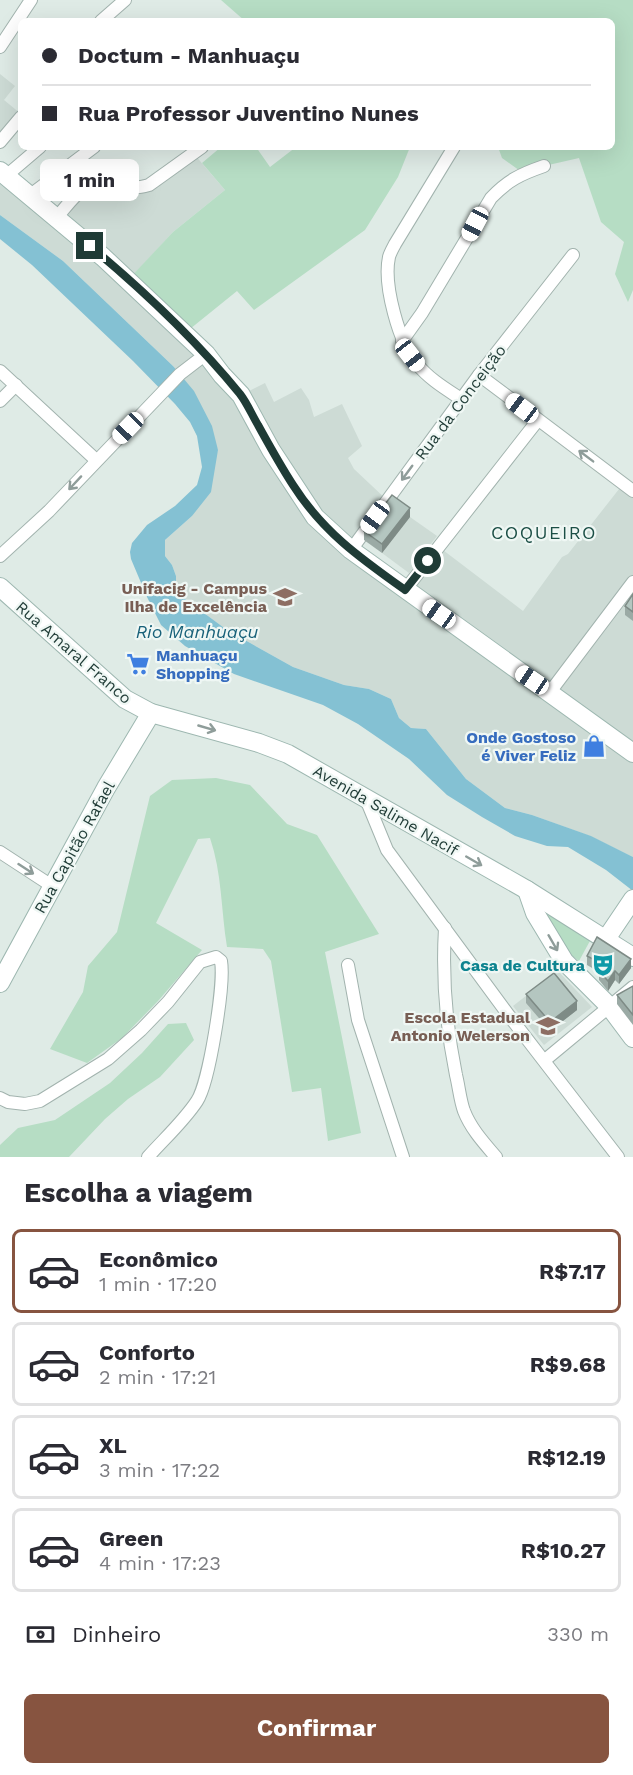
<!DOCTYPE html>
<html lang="pt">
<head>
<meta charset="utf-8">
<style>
  :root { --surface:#fff; --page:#f7f7f7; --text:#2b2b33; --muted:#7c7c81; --line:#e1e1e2; --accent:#875440 }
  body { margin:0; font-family:"Work Sans",sans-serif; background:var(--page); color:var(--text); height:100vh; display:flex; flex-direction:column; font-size:22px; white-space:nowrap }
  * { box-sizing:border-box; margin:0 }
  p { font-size:20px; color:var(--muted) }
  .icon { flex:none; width:33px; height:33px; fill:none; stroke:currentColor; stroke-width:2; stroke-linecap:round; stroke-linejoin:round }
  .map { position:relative; height:1157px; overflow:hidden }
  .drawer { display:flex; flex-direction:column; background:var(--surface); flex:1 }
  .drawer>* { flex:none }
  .top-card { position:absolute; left:18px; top:18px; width:597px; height:132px; border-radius:9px; box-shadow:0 6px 24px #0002; display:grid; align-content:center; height:132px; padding:0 24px; background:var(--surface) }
  .end { position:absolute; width:27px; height:27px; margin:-14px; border:8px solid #1f3b36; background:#fff; box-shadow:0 0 0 3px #fff }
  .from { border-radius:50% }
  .bubble { position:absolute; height:42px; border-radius:9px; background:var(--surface); box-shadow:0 6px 24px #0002; font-size:20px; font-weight:700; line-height:42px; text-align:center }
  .car { position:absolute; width:18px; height:36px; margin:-18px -9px; border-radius:8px; box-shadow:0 0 4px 2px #0007; background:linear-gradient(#fff 24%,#345 0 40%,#fff 0 76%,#345 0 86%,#fff 0) }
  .top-card b { display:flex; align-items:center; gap:21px; height:57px; font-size:22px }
  .top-card b+b { border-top:2px solid var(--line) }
  .top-card i { width:15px; height:15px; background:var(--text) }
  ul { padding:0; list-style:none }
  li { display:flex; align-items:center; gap:18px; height:84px; margin:0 12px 9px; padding:0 12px; border:3px solid var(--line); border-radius:9px }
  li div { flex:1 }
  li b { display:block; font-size:22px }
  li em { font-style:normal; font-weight:700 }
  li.active { border-color:var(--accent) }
  li>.icon { width:54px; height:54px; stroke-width:1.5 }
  h2 { padding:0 24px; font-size:27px; line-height:72px }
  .pay { display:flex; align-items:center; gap:15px; height:66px; padding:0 24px; font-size:22px }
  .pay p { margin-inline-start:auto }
  .button { display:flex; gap:12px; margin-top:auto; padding:12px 24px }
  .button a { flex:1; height:69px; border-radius:9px; background:var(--accent); color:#fff; font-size:24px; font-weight:700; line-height:69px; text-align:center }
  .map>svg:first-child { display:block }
</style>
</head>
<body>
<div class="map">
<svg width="633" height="1157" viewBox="0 0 633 1157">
  <rect width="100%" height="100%" fill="#dfebe6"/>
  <!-- built -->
  <g fill="#cddbd5">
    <polygon points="0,74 15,86 4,100 21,114 0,142"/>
    <polygon points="194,154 225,190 173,232 129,280 241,395 265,383 274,402 301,388 309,400 314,417 342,404 362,446 348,458 354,469 387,500 351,550 405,590 439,547 523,611 562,557 568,554 623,484 633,491 633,857 590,836 532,815 505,808 466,779 426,729 411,728 399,718 391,699 369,689 344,685 293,667 227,630 181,596 176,585 176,576 172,565 165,556 165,540 192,516 218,450 173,366 63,261 0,215 0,171 56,218 97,179 139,188"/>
    <polygon points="410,517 437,536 409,573 382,553"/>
    <polygon points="558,971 592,1007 544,1045 513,1006"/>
  </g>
  <!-- green -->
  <g fill="#b6ddc4">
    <polygon points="221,0 633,0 633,290 628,302 615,274 624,242 601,222 579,158 544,166 523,173 502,158 498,147 612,147 612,21 245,21"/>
    <polygon points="221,147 256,147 270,167 296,147 410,147 398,177 365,230 254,310 237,291 185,333 128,280 173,232 225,190 202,163"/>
    <path d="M 216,778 L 250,785 L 287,824 L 317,835 L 379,934 L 325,952 L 361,1133 L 328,1141 L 321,1088 L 292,1092 L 271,961 L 263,949 L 227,947 C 221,910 222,873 210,838 L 198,839 L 156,923 L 202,950 L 158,1001 L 122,1038 L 87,1063 L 50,1049 L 83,992 L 88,966 L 117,932 L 150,796 L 172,780 Z"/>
    <polygon points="543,910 591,939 579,961 567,952"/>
    <polygon points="186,1023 194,1040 160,1077 128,1099 105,1119 69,1157 0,1157 0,1145 18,1128 55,1120 110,1083 142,1053 168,1024"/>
  </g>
  <!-- water -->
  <polygon fill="#84c1d3" points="0,215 63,261 173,366 194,391 212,426 218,450 211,492 192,516 165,540 165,556 172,565 176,576 176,585 181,596 227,630 293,667 344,685 369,689 391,699 399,718 411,728 426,729 466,779 505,808 532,815 591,836 633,857 633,891 606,870 568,847 547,846 515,836 482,817 447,795 409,759 358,724 323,705 234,674 185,646 161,625 147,597 131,559 130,552 132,543 147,525 175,506 197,485 202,467 197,436 190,422 175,404 133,361 32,265 0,239"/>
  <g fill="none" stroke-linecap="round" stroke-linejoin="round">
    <!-- street casing -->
    <g stroke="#a2b3ae" stroke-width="14">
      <g id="street">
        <polyline points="101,21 125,0"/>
        <polyline points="0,47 31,0"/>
        <polyline points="0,142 21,117"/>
        <path d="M 454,147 L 395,244 C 393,248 390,253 389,257 C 383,285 399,343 417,364 C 429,379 446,389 461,399"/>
        <polyline points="6,176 40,147"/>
        <polyline points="29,196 94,147"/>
        <path d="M 56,218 C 69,204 90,172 113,179 C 130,185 127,191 149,185 L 202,147"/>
        <path d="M 402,341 L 422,313 L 491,198 C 508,180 521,174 544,166"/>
        <polyline points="0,371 96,460"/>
        <polyline points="479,375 633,491"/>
        <polyline points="0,401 16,385"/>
        <polyline points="351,550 479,375 573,255"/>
        <polyline points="0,556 49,511 180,374 206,354"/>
        <polyline points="405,590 538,420"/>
        <polyline points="550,692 633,582"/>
        <polyline points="366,799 387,850 510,1017 618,1157"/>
        <polyline points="0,852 52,886"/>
        <path d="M 445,928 C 442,978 446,1026 456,1075 C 459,1087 460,1100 464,1111 C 471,1129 484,1143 496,1157"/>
        <polyline points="348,965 358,1020 403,1157"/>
        <polyline points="545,1060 633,987"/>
        <path d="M 0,1098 L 8,1102 L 25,1104 L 40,1101 L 108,1059 L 141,1030 L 168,1002 L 200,962 L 216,957 L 221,961 C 225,984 209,1083 197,1101 C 184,1121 163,1140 148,1157"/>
      </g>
    </g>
    <!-- secondary casing -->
    <g stroke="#9db7b0" stroke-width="20">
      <g id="secondary">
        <polyline points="0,171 103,257 206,354 222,375 241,395 271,450 315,517 351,550 633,753"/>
        <polyline points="0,587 125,699 151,713 259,743 288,754 527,890 633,957"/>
        <polyline points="527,890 535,913 564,961 609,1006 633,1038"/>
        <polyline points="606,939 633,899"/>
        <polyline points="0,983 106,788 151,713"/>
      </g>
    </g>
    <!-- street -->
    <use href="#street" stroke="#fff" stroke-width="12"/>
    <!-- secondary -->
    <use href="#secondary" stroke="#fff" stroke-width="18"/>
  </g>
  <!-- wall -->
  <g fill="#9baaa5">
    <polygon points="410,517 382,553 364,540 364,531"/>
    <polygon points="633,594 633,621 625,615 625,606"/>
    <polygon points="597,937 631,968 619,984 615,980 608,991 599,980 599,972 587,965 587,956"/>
    <polygon points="633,986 633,1025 617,1004 617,995"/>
    <polygon points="526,994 577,1010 550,1031 526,1003"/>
  </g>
  <!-- shaded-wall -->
  <g fill="#7e8b86">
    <polygon points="410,508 410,517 382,553 382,544"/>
    <polygon points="604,956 604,965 600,972 600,963"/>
    <polygon points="631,959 631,968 619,984 619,975"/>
    <polygon points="615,971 615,980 608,991 608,981"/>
    <polygon points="577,1001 577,1010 550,1031 550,1022"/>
  </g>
  <!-- building -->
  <g fill="#b4c6c0" stroke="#7e8b86" stroke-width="1.5">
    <polygon points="392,495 410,508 382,544 364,531"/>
    <polygon points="633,594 633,612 625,606"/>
    <polygon points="597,937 631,959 619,975 615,971 608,981 599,971 609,959 604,956 600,963 587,956"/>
    <polygon points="554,973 577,1001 550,1022 526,994"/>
    <polygon points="633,986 633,1015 617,995"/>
  </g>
  <!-- one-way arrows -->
  <defs><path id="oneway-shaft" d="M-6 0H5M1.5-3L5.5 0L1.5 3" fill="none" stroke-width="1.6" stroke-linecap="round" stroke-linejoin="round" transform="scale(1.5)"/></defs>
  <g stroke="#8f9d9a">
    <use href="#oneway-shaft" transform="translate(586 456) rotate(-143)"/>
    <use href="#oneway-shaft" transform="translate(407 473) rotate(126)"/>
    <use href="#oneway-shaft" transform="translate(75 483) rotate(133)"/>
    <use href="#oneway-shaft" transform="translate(207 728) rotate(16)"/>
    <use href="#oneway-shaft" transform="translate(474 861) rotate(30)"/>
    <use href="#oneway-shaft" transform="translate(26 869) rotate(33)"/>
    <use href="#oneway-shaft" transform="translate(553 943) rotate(60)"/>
  </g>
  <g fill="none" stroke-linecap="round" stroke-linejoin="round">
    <!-- route -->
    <path stroke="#1f3b36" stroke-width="8" d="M 90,246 C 144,291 196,340 240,394 C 247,403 252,415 258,425 C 269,445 280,465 293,485 C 323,532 360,558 405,590 L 428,561"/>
  </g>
  <!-- icons -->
  <defs>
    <g id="university-bare" transform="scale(1.8)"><path d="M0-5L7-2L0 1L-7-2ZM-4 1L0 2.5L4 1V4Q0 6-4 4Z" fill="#8d6e63" stroke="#eff7f4" stroke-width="2.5" paint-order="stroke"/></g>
    <g id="supermarket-bare" transform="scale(1.8)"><path d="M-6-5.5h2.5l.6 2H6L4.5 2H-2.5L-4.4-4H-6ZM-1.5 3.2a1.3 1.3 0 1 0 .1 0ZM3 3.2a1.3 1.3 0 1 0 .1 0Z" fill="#3f7fe0" stroke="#eff7f4" stroke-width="2.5" paint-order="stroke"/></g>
    <g id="shop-bare" transform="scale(1.8)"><path d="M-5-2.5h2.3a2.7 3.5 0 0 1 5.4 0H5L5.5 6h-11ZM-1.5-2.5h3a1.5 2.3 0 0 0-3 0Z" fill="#3f7fe0" stroke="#eff7f4" stroke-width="2.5" paint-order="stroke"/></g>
    <g id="theatre-bare" transform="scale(1.8)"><path d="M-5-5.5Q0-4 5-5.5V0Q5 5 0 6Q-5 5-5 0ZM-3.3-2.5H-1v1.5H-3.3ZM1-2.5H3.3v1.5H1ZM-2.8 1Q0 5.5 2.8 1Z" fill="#0f9aa8" stroke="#eff7f4" stroke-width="2.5" paint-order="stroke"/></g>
    <g id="school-bare" transform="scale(1.8)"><path d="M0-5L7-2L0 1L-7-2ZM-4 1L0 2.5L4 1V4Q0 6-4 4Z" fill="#8d6e63" stroke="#eff7f4" stroke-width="2.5" paint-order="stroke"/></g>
  </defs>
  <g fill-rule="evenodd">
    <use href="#university-bare" x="285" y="597"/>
    <use href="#supermarket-bare" x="138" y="664"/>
    <use href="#shop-bare" x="594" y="746"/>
    <use href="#theatre-bare" x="603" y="965"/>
    <use href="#school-bare" x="548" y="1026"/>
  </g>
  <g text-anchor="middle" stroke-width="4.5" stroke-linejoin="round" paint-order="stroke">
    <!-- street labels -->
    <g font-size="16" fill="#1f3b36" stroke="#eff7f4">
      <text transform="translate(460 402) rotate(-53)" y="6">Rua da Conceição</text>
      <text transform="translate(74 652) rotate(41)" y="6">Rua Amaral Franco</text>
      <text transform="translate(386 810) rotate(30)" y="6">Avenida Salime Nacif</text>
      <text transform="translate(74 847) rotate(-61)" y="6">Rua Capitão Rafael</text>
    </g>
    <!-- education labels -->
    <g font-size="16" font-weight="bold" fill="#785e54" stroke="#eff7f4" text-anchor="end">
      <text x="267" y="594">Unifacig - Campus<tspan x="267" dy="18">Ilha de Excelência</tspan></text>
      <text x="530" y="1023">Escola Estadual<tspan x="530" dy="18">Antonio Welerson</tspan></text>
    </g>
    <!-- shop labels -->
    <g font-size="16" font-weight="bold" fill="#366cbe" stroke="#eff7f4" text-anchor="start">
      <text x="156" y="661">Manhuaçu<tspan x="156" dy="18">Shopping</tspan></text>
      <text x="576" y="743" text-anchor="end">Onde Gostoso<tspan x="576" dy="18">é Viver Feliz</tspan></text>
    </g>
    <!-- culture labels -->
    <g font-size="16" font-weight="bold" fill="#0d838f" stroke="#eff7f4" text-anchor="end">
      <text x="585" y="971">Casa de Cultura</text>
    </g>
    <!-- neighbourhood labels -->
    <g font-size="18" letter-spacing="1.5" fill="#1b4e45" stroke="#eff7f4">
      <text x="544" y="539">COQUEIRO</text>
    </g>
    <!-- water labels -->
    <g font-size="18" font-style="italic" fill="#186179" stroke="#eff7f4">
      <text x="197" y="638">Rio Manhuaçu</text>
    </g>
  </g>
</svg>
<i class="end from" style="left:428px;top:561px"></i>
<i class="end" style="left:90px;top:246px"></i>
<div class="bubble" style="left:40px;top:159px;width:99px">1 min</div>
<i class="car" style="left:475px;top:224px;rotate:208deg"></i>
<i class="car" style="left:410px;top:355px;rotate:142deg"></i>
<i class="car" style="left:522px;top:408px;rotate:307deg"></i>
<i class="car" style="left:128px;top:428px;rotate:224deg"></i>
<i class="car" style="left:375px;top:517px;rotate:216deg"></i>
<i class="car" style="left:439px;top:614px;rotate:305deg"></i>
<i class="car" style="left:532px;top:680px;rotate:304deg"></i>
<div class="top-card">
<b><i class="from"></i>Doctum - Manhuaçu</b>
<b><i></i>Rua Professor Juventino Nunes</b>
</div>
</div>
<section class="drawer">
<h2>Escolha a viagem</h2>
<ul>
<li class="active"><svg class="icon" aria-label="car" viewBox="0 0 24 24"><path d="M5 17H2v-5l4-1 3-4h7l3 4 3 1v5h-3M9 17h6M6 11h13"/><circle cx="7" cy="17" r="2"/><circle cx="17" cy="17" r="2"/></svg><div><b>Econômico</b><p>1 min · 17:20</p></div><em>R$7.17</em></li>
<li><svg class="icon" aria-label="car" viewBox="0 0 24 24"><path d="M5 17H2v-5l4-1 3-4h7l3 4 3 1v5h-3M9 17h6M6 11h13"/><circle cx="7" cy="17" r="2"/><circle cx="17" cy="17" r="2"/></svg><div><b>Conforto</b><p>2 min · 17:21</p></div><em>R$9.68</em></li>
<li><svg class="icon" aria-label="car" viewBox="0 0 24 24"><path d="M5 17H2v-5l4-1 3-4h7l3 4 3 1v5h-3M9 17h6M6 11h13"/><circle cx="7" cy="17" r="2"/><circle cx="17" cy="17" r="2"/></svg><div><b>XL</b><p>3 min · 17:22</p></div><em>R$12.19</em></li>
<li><svg class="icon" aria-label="car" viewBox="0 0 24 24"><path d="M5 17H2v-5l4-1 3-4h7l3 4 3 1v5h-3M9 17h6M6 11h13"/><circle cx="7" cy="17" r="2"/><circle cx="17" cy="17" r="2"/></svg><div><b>Green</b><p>4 min · 17:23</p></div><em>R$10.27</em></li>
</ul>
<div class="pay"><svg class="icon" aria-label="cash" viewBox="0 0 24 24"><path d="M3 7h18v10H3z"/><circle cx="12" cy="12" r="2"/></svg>Dinheiro<p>330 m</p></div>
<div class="button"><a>Confirmar</a></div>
</section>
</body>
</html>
